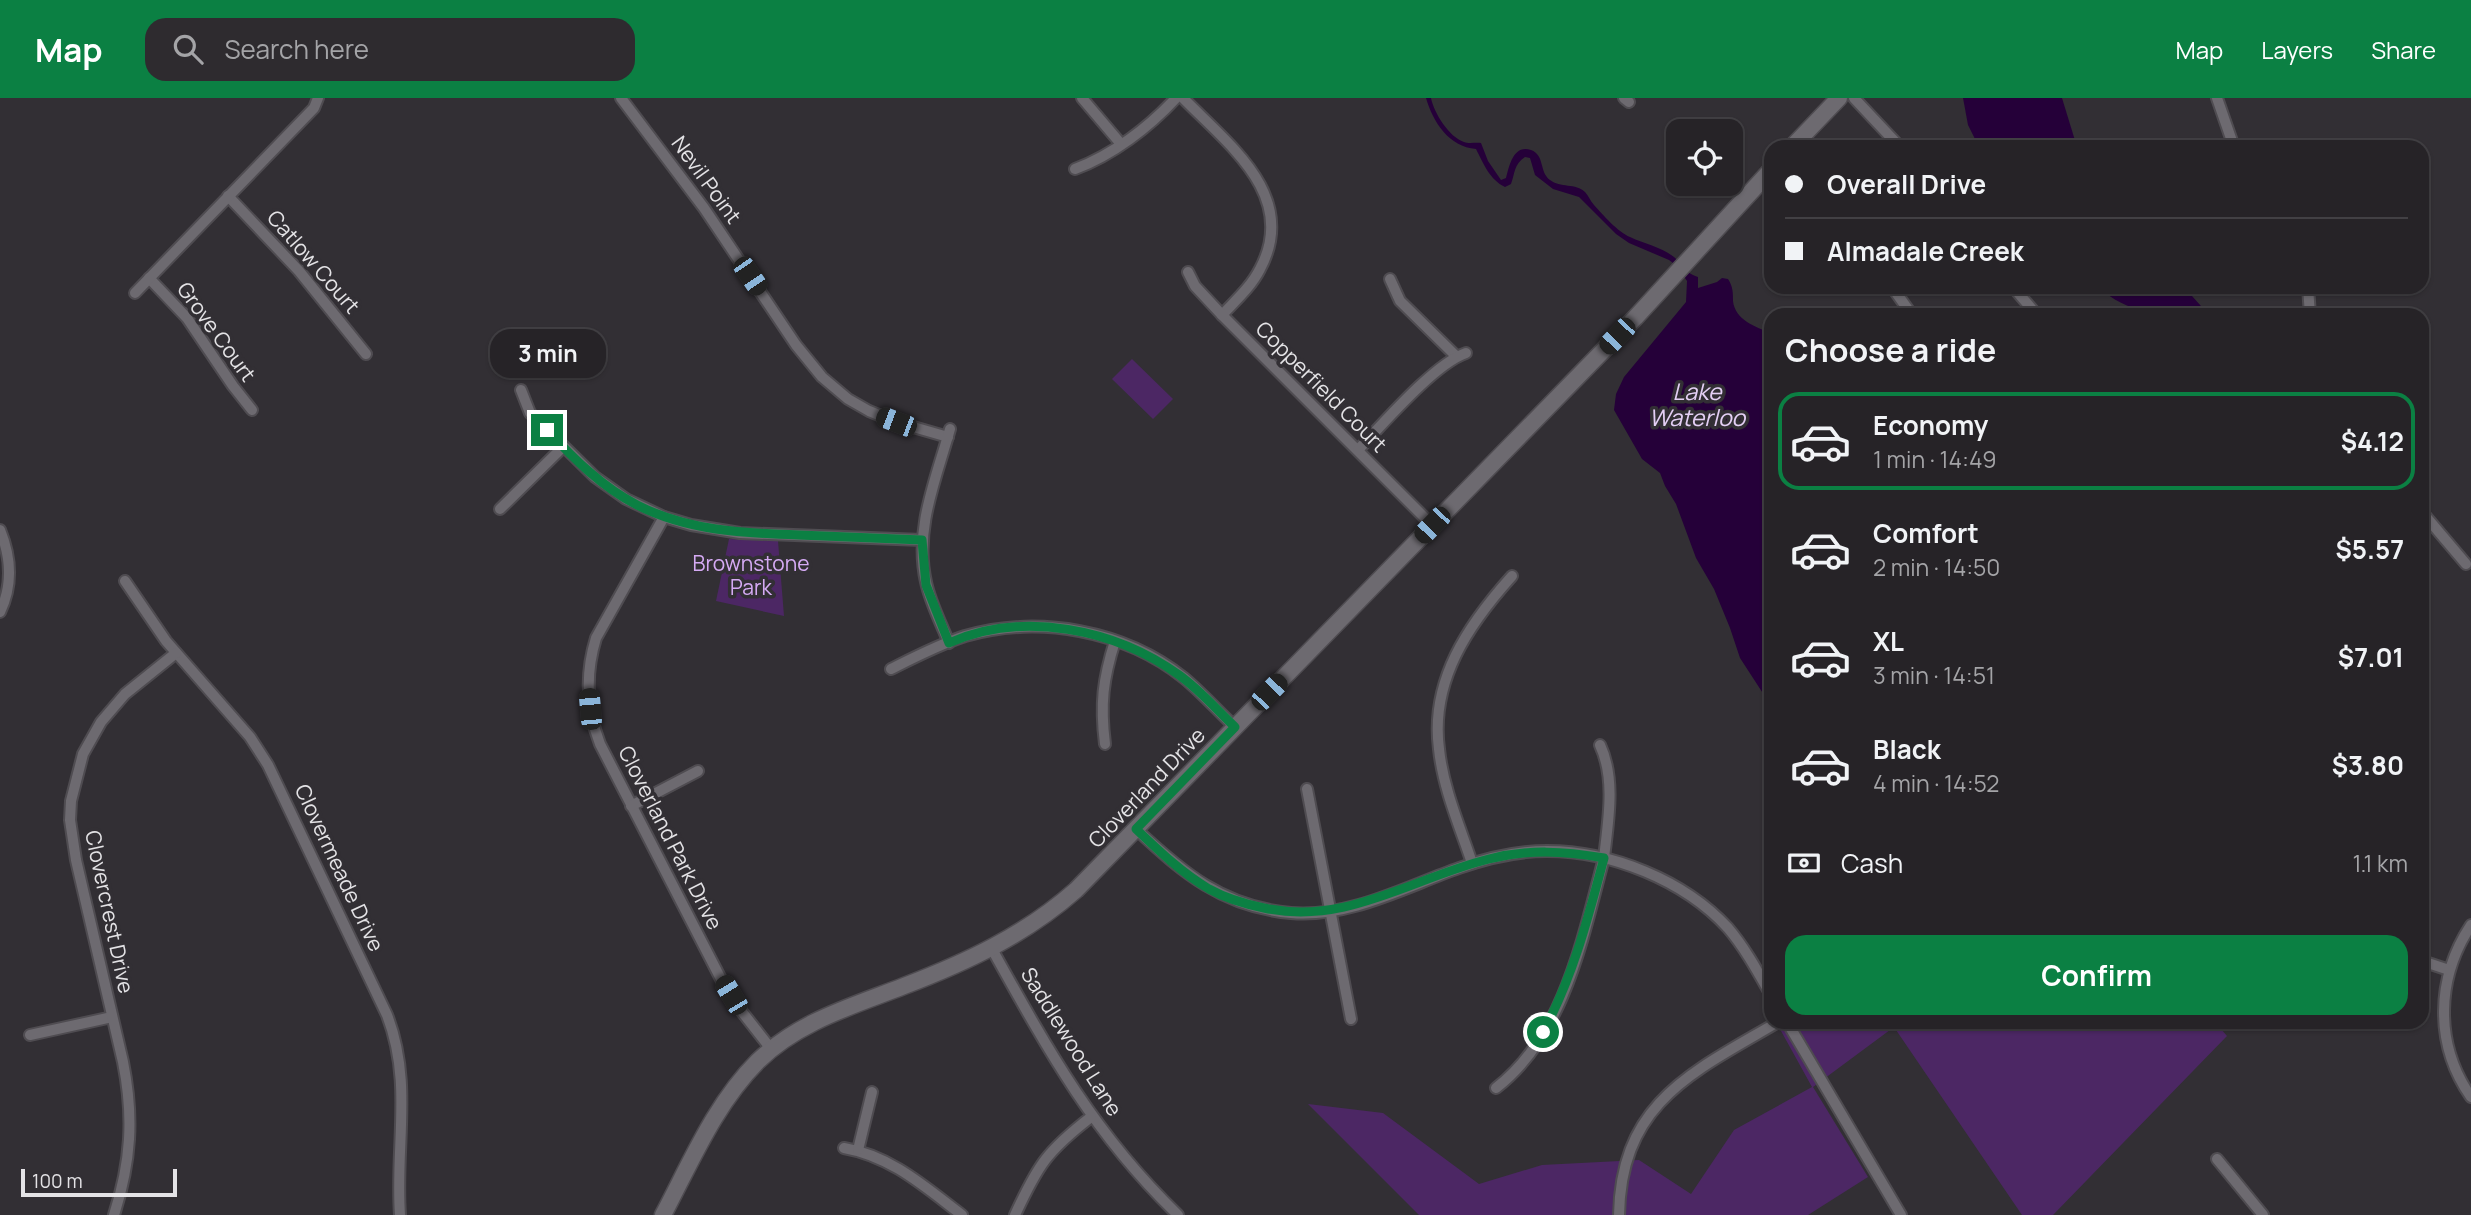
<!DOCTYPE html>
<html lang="en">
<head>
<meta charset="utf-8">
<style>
  :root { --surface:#262327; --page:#2e2b2f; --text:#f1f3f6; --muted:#a4a4a7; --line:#424044; --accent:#0b8043 }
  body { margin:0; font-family:Manrope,sans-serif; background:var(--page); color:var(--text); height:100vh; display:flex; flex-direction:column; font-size:26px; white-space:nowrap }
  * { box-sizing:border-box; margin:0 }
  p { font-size:23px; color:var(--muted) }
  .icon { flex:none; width:38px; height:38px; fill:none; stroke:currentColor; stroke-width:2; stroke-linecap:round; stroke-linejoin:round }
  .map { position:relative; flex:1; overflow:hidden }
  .sheet { position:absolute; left:1764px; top:210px; width:665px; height:721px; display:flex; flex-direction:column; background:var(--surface); border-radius:21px; box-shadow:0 2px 5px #0004,0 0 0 2px var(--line) }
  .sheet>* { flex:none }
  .guide { position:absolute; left:1764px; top:42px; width:665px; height:154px; border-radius:21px; box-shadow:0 2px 5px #0004,0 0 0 2px var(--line); display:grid; align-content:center; height:154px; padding:0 21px; background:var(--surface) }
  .buttons { position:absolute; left:1666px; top:21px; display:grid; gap:14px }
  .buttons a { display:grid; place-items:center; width:77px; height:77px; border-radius:14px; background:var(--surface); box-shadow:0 2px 5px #0004,0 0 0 2px var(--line); font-size:35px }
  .scale { position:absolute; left:21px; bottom:18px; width:156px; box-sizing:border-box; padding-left:7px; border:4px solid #e4e3e6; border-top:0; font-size:19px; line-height:24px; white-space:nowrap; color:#e4e3e6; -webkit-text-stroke:5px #322f34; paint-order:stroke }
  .end { position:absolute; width:32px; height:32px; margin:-16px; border:9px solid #0b8043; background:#fff; box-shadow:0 0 0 4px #fff }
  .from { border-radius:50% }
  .bubble { position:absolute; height:49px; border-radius:21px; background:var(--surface); box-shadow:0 2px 5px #0004,0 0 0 2px var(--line); font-size:23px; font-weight:700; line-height:49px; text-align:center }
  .car { position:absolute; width:21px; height:42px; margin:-21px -10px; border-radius:9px; box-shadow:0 0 5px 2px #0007; background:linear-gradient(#222 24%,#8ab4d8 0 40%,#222 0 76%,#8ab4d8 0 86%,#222 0) }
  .guide b { display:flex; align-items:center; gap:24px; height:66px; font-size:26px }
  .guide b+b { border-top:2px solid var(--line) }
  .guide i { width:18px; height:18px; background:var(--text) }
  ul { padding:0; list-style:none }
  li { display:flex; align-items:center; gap:21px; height:98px; margin:0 14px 10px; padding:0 7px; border:4px solid transparent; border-radius:21px }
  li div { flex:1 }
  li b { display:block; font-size:26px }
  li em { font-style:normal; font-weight:700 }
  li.active { border-color:var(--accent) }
  li>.icon { width:63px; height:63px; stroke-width:1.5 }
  h2 { padding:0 21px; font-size:32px; line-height:84px }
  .pay { display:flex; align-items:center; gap:18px; height:77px; padding:0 21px; font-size:26px }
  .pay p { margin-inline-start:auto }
  .action { display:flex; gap:14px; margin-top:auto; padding:14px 21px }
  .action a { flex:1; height:80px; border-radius:21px; background:var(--accent); color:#fff; font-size:28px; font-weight:700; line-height:80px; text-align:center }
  header { display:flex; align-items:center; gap:42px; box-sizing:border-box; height:98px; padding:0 35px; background:var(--accent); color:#fff }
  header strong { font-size:33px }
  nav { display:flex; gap:38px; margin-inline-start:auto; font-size:24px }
  .search { width:490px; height:63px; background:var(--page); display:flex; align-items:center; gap:18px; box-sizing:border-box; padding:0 24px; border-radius:21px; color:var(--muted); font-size:26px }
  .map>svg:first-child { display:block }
</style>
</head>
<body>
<header>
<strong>Map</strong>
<div class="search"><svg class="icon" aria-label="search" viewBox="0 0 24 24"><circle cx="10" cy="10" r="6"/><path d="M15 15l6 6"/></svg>Search here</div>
<nav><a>Map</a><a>Layers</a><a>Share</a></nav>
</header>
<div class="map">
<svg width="2471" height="1117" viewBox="0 0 2471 1117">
  <rect width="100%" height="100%" fill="#322f34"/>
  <!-- green -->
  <g fill="#4c2764">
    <polygon points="1132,261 1173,301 1153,321 1112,281"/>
    <polygon points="729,441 778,443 784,518 716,503"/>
    <polygon points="1776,924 2215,924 2227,938 2053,1117 2022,1117 1894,929 1813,989 1868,1079 1808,1117 1419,1117 1308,1006 1383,1015 1479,1086 1542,1067 1639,1062 1691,1096 1734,1032 1812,989"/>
  </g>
  <!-- water -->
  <g fill="#250039">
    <path d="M 1426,0 L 1431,0 C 1434,15 1449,39 1464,44 C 1469,46 1476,44 1481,45 L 1488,63 L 1501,82 L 1506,80 C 1509,69 1513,46 1531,52 C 1545,57 1539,74 1550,82 C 1560,90 1576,85 1585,94 C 1589,98 1590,103 1594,107 C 1603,117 1618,134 1630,139 C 1645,146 1661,149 1674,159 C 1685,168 1683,174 1698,179 L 1698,190 L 1717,184 L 1722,180 L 1728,181 C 1733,189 1733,194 1733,203 C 1735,222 1756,229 1771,235 L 1771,644 L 1765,613 L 1766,600 L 1740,560 L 1730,530 L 1714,491 L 1696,460 L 1676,406 L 1665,388 L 1660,375 L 1642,361 L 1614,312 L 1616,296 L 1624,279 L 1686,204 L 1687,183 L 1677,168 L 1669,162 L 1629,145 L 1616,136 L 1579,99 L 1553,91 L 1535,77 L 1530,60 L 1525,59 C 1514,66 1515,75 1511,86 L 1505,89 C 1490,82 1483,65 1476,51 C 1449,49 1433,24 1426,0 Z"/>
    <polygon points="1963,0 2062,0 2077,49 1979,49 1968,27"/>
    <path d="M 2098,189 L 2188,189 L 2192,198 L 2209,217 C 2166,217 2132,219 2098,189 Z"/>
  </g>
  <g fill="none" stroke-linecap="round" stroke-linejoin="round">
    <!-- street casing -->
    <g stroke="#4f4c51" stroke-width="14">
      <g id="street">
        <polyline points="621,0 704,110 796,247 822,279 848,301 869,313 896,324 948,339"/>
        <polyline points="1082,0 1121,46"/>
        <path d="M 1183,0 C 1229,47 1299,98 1260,171 C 1251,189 1235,203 1222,217"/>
        <polyline points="1624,0 1629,4"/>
        <polyline points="1854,0 1900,49"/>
        <polyline points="2217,0 2234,49"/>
        <path d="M 1075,71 C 1113,57 1149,29 1176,0"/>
        <polyline points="228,98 299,173 366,256"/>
        <polyline points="1188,174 1195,188 1222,217 1432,427"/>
        <polyline points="149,180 187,220 233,288 252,312"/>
        <polyline points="1390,181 1400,203 1456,258"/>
        <polyline points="1892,189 1912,217"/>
        <polyline points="2013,189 2037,217"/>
        <polyline points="2308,189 2310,217"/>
        <polyline points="135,195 314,10 318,0"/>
        <polyline points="521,292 530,315 595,379 626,401 664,419 691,427 740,435 922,442"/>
        <path d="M 1358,352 C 1383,326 1434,266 1466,255"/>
        <polyline points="500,411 563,349"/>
        <polyline points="2422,414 2466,466"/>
        <path d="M 664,419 L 596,540 C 585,576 586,610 600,646 L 722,883 L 739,910 L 772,952"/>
        <path d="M 0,432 C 11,459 13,487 0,514"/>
        <path d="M 125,483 L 166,543 L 250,639 L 268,667 L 387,917 C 413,984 395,1048 400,1117"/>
        <path d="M 949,545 C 941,525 930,504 926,484 C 914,431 936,381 950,331"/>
        <path d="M 891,571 C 915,559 940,546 965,538 C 1039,517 1124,532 1184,580 C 1202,595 1218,613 1235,629"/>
        <path d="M 1105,646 C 1100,606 1103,581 1115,543"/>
        <polyline points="1307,691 1351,921"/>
        <polyline points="631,708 698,673"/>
        <path d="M 1136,731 C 1183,775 1223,809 1291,815 C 1349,820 1405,789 1459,770 C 1487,760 1517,753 1547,753 C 1611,753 1684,782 1728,830 C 1745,850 1758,874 1771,897"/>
        <path d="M 1472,765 C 1460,729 1443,690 1439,651 C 1430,583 1468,527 1512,478"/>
        <path d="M 2471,827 C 2436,880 2434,946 2471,999"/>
        <path d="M 992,851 C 1048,952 1094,1036 1178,1117"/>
        <polyline points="2422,863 2449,872"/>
        <polyline points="1787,924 1901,1117"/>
        <polyline points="30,937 112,919"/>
        <path d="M 1496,990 C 1564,938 1583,839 1604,760 C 1608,724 1616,681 1600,647"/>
        <path d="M 844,1050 C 891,1058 925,1089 962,1117"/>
        <polyline points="858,1052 872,994"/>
        <polyline points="2217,1061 2263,1117"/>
        <path d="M 114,1117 C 131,1064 134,1019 123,964 L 76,762 L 70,722 L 71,703 L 83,656 L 101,624 L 125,596 L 176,555"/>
        <path d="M 1015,1117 C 1038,1067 1047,1053 1091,1019"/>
        <path d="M 1619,1117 C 1621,1004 1693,974 1778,924"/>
      </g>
    </g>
    <!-- secondary casing -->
    <g stroke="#4f4c51" stroke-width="19">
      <g id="secondary">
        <polyline points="1792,49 1839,0"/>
        <path d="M 663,1117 C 691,1064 715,1006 758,963 C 799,923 853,908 904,888 C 967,864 1025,837 1076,792 L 1635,220 L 1771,72"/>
      </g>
    </g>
    <!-- street -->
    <use href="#street" stroke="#6d6a70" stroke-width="10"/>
    <!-- secondary -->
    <use href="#secondary" stroke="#6d6a70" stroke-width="16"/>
  </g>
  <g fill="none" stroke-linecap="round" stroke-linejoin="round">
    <!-- route -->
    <path stroke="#0b8043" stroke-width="9" d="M 547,332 C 573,360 602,389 637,407 C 688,433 743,435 799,437 C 840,439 881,440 922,442 L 926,487 L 949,545 C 1023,512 1115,531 1179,577 C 1200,592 1217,612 1235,629 L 1136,731 C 1159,753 1182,775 1209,791 C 1227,801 1245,806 1264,810 C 1346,828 1412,780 1489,761 C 1528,751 1564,753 1604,760 C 1588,820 1573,879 1543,934"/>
  </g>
  <g text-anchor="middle" stroke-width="7" stroke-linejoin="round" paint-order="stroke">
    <!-- street labels -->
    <g font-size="21" fill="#e4e3e6" stroke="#322f34">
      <text transform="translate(706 82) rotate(54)" y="7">Nevil Point</text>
      <text transform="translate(313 164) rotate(49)" y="7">Catlow Court</text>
      <text transform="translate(216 234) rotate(54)" y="7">Grove Court</text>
      <text transform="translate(1321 289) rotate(45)" y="7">Copperfield Court</text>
      <text transform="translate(1147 690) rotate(-46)" y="7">Cloverland Drive</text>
      <text transform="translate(670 740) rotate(63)" y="7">Cloverland Park Drive</text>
      <text transform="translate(339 770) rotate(65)" y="7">Clovermeade Drive</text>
      <text transform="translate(109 814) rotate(78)" y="7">Clovercrest Drive</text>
      <text transform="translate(1071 944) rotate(58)" y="7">Saddlewood Lane</text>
    </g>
    <!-- park labels -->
    <g font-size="21" fill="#d5aaf4" stroke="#322f34">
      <text x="751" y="473">Brownstone<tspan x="751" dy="24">Park</tspan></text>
    </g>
    <!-- water labels -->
    <g font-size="23" font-style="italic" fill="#e4cff5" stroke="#322f34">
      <text x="1697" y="302">Lake<tspan x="1697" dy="26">Waterloo</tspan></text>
    </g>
  </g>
</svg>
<div class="buttons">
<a><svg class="icon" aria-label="locate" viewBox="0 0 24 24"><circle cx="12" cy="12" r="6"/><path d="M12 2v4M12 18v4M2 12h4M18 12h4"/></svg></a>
</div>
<div class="scale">100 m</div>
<i class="end from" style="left:1543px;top:934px"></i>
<i class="end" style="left:547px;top:332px"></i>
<div class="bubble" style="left:490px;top:231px;width:116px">3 min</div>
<i class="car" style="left:750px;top:178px;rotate:146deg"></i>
<i class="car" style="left:1617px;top:238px;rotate:224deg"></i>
<i class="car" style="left:896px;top:324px;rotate:291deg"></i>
<i class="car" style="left:1432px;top:427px;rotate:224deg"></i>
<i class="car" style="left:1269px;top:594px;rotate:44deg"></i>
<i class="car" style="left:590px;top:611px;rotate:355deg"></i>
<i class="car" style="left:731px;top:897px;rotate:329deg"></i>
<div class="guide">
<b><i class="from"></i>Overall Drive</b>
<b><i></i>Almadale Creek</b>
</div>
<section class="sheet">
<h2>Choose a ride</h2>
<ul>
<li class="active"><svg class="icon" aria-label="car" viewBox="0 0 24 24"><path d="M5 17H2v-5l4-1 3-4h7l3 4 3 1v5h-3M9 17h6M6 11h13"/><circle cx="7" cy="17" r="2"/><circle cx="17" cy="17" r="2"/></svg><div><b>Economy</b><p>1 min · 14:49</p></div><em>$4.12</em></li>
<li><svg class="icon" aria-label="car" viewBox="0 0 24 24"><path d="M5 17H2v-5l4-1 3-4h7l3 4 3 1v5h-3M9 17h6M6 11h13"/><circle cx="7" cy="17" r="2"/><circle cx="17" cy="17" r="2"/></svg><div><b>Comfort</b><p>2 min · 14:50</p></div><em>$5.57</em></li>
<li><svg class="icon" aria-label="car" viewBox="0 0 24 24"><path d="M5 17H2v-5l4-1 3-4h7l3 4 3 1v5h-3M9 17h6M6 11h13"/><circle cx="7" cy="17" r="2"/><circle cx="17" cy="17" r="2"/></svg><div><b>XL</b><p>3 min · 14:51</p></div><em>$7.01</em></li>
<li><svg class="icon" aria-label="car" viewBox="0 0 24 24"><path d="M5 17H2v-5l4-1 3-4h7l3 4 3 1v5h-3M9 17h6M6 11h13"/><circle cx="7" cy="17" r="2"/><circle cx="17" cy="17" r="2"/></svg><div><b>Black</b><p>4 min · 14:52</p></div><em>$3.80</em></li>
</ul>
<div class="pay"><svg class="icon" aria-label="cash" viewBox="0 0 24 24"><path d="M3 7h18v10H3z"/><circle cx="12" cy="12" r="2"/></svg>Cash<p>1.1 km</p></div>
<div class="action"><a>Confirm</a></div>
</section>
</div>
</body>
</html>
